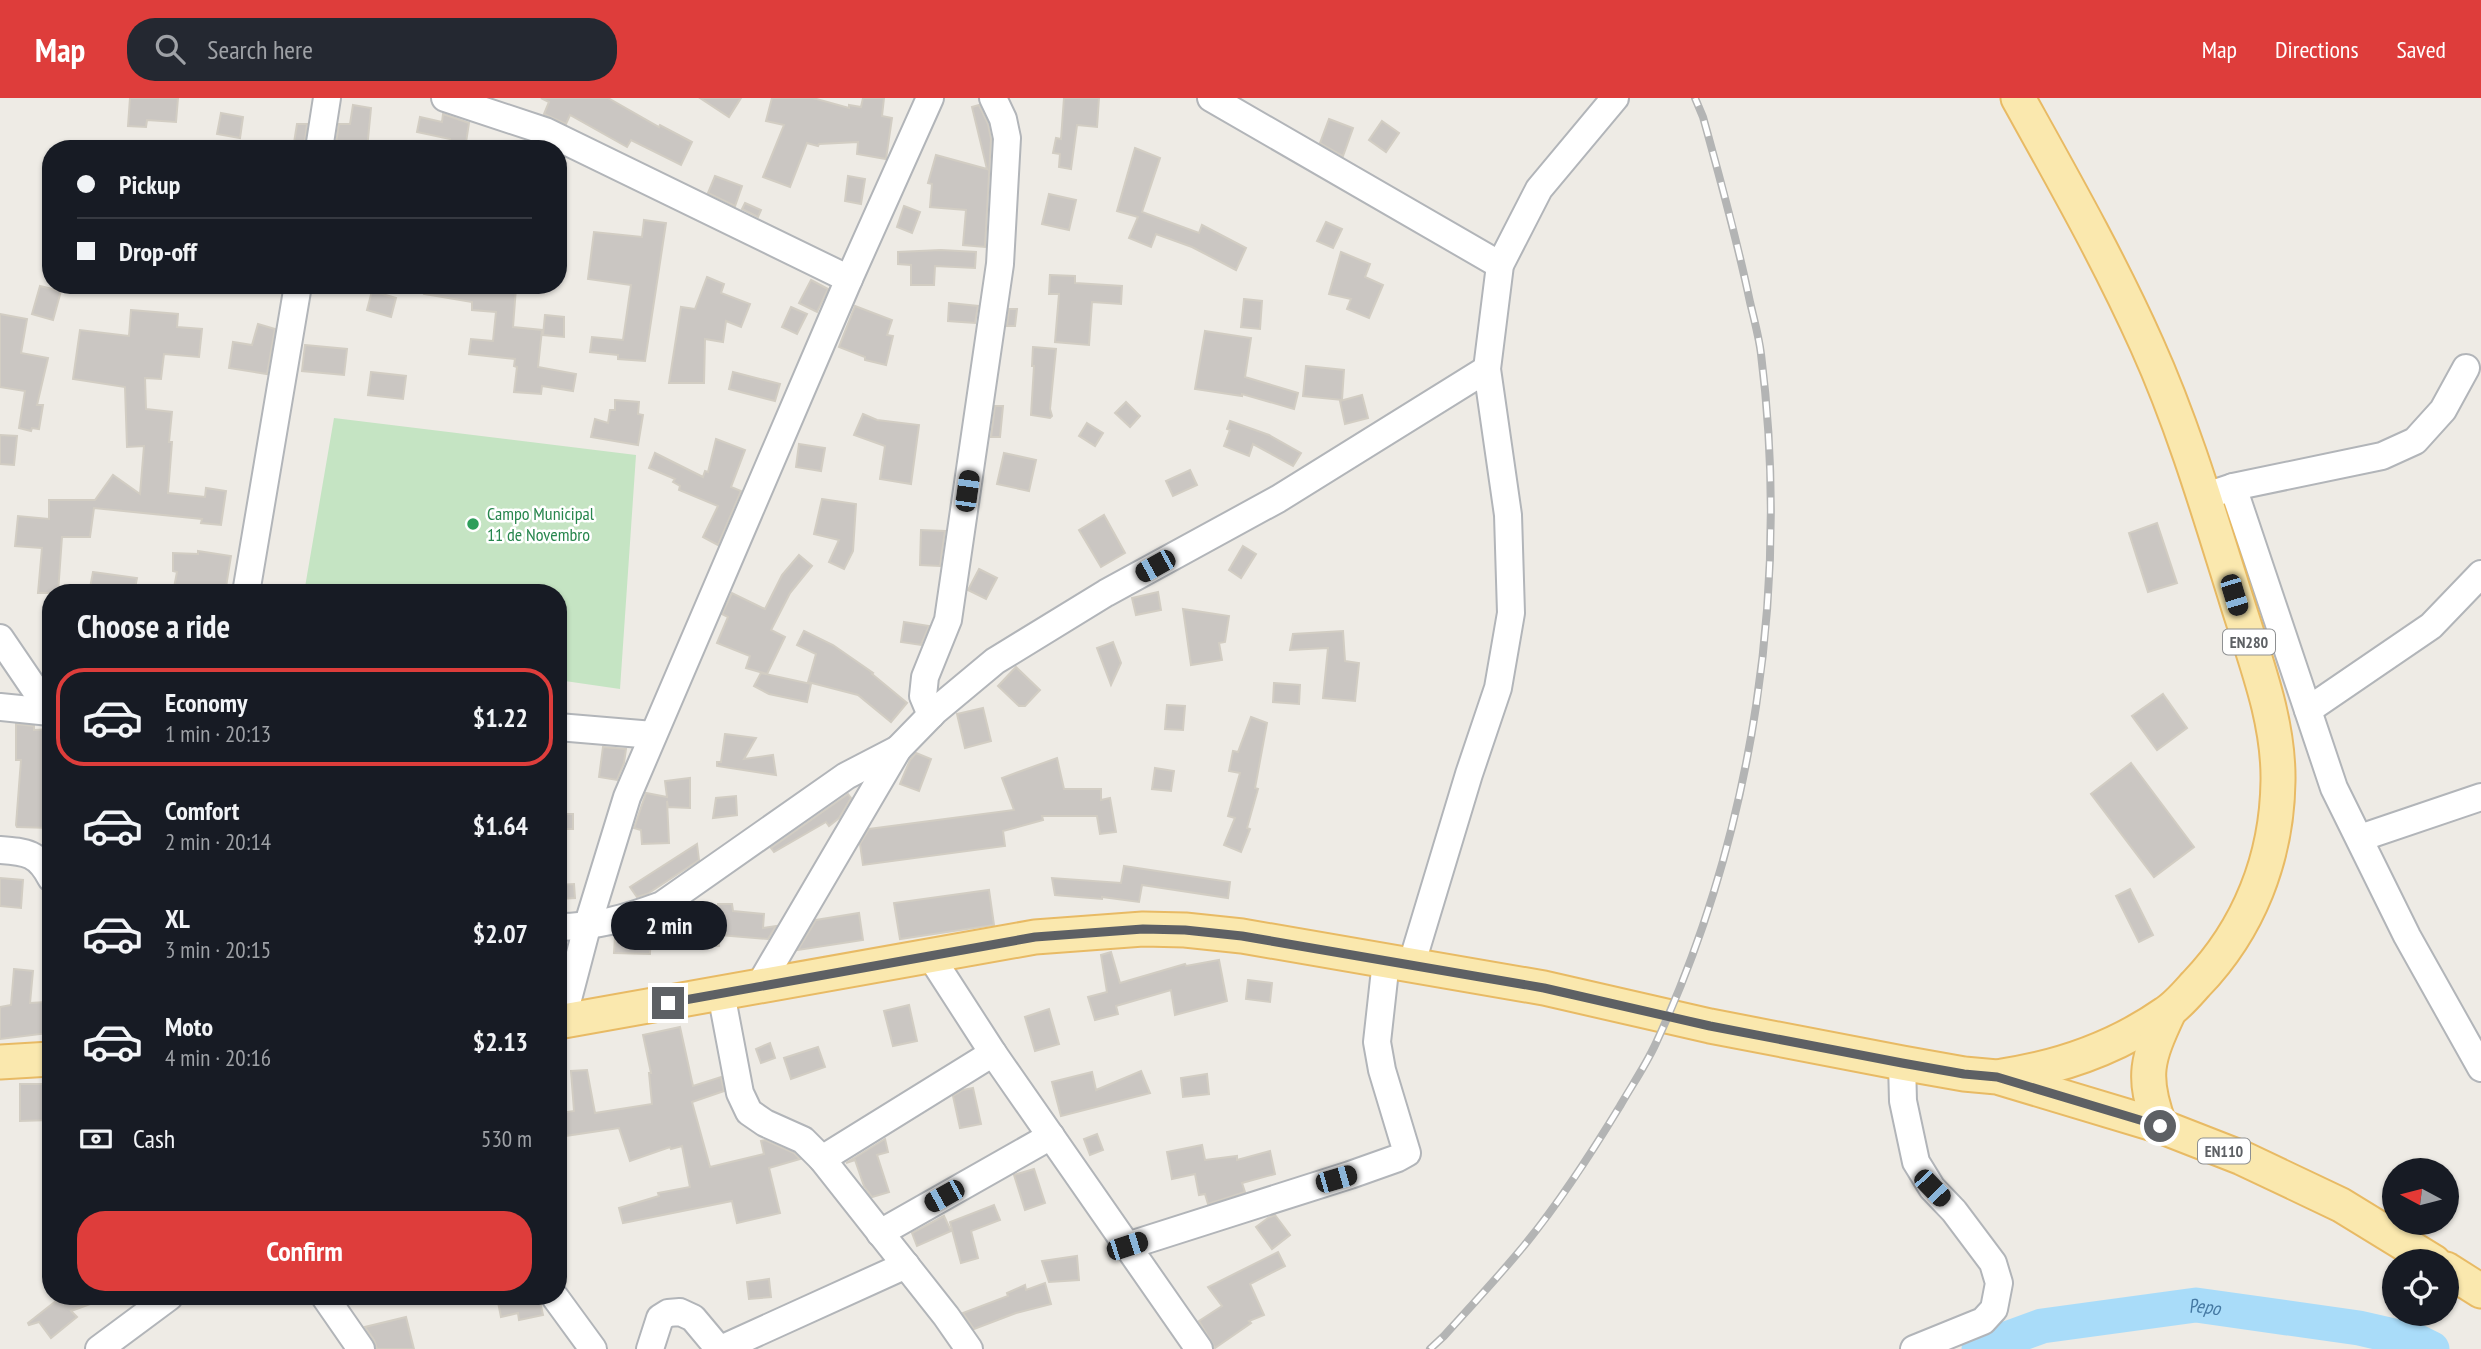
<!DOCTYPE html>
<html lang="en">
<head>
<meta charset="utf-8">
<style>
  :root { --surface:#171b24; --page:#242831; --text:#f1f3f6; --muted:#9ea1a6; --line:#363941; --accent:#de3d3b }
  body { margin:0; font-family:"PT Sans Narrow",sans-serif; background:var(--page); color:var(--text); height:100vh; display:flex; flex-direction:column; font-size:26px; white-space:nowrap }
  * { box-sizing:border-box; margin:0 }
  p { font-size:23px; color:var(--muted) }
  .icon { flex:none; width:38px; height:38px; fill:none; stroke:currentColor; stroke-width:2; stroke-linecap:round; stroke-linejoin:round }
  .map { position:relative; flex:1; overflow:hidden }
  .panel { position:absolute; left:42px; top:486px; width:525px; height:721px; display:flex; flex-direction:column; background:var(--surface); border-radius:28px; box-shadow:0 2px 5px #0004 }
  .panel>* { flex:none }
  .guide { position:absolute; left:42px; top:42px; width:525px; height:154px; border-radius:28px; box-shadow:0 2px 5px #0004; display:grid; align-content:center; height:154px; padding:0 35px; background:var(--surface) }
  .needle { width:46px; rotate:277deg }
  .fabs { position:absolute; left:2382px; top:1060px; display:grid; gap:14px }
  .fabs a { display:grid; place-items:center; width:77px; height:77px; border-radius:50%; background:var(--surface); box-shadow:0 2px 5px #0004; font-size:35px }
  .end { position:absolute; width:32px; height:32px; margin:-16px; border:9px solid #5d6064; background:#fff; box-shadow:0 0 0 4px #fff }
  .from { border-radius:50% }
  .bubble { position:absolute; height:49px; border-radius:24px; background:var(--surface); box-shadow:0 2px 5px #0004; font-size:23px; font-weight:700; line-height:49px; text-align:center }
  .car { position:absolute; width:21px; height:42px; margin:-21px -10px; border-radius:9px; box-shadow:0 0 5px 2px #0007; background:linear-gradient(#222 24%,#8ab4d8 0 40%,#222 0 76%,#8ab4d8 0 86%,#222 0) }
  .guide b { display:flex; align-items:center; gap:24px; height:66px; font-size:26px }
  .guide b+b { border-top:2px solid var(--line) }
  .guide i { width:18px; height:18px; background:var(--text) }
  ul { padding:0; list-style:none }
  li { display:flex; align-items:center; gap:21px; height:98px; margin:0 14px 10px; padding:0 21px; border:4px solid transparent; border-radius:28px }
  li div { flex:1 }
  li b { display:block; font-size:26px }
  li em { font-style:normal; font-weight:700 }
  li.on { border-color:var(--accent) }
  li>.icon { width:63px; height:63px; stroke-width:1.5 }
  h2 { padding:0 35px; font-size:32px; line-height:84px }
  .pay { display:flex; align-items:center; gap:18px; height:77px; padding:0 35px; font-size:26px }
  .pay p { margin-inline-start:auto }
  .action { display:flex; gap:14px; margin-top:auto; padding:14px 35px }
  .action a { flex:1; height:80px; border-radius:28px; background:var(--accent); color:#fff; font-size:28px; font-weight:700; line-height:80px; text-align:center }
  header { display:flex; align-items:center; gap:42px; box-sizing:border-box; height:98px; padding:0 35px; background:var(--accent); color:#fff }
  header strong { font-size:33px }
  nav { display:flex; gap:38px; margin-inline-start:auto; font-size:24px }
  .search { width:490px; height:63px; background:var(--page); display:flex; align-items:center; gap:18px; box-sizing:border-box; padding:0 24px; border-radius:28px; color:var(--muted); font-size:26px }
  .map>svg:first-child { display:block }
</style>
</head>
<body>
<header>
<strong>Map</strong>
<div class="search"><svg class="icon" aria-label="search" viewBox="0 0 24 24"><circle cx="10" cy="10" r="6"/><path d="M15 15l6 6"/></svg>Search here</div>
<nav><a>Map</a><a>Directions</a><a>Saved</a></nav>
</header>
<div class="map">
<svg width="2481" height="1251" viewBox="0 0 2481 1251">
  <rect width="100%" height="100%" fill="#eeebe5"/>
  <!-- green -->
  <polygon fill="#c5e4c3" points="334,320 636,357 620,591 558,582 558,495 304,495"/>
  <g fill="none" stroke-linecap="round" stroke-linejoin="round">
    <!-- river -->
    <path stroke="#a9dcf9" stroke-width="35" id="s1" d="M 1979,1251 L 2042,1228 L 2196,1207 L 2359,1230 L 2416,1243 L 2432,1251"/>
  </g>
  <!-- building -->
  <g fill="#cac6c2" stroke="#d2cdc3" stroke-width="2">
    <polygon points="130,0 178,0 176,24 147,22 146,29 128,28"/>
    <polygon points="541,0 608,0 659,29 660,27 692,44 681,67 631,42 627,49 570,17 566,26 544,16 549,4"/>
    <polygon points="700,0 741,0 729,19"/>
    <polygon points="772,0 813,0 849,10 849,7 861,9 863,0 884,0 882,18 892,20 886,61 857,56 858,44 819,46 818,48 807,45 790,89 763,79 784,27 766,23"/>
    <polygon points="1064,0 1099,0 1097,29 1077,27 1071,71 1059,69 1060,56 1053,55 1056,40 1061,41"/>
    <polygon points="353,7 371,10 367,51 335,51 339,26 350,26"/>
    <polygon points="979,7 988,26 991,41 985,149 963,147 966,112 930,109 932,86 928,85 936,57 987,71 972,9"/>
    <polygon points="221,15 243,19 240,40 217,36"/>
    <polygon points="443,16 469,25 465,51 449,51 450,41 417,34 420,19 442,24"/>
    <polygon points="1329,21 1353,30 1343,58 1320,45"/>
    <polygon points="1382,23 1399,35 1386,54 1369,42"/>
    <polygon points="297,26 307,26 304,51 293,51"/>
    <polygon points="1135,50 1160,60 1142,114 1199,135 1202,127 1246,150 1236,172 1192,149 1156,136 1151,149 1129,140 1138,119 1117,113"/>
    <polygon points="715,78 742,88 735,108 708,95"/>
    <polygon points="848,78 865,81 861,106 845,103"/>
    <polygon points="1049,96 1076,102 1069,132 1042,126"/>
    <polygon points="745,105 761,112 758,119 742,111"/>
    <polygon points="904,108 920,114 912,135 897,129"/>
    <polygon points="644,122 666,125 645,263 618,261 618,257 590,254 592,239 623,242 631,187 588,181 594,134 642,139"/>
    <polygon points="1326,124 1342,131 1333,150 1317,143"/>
    <polygon points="941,152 976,154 975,170 935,168 934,187 911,187 911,167 898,166 898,154"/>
    <polygon points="1341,154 1370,166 1365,179 1383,187 1369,220 1347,211 1351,201 1329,196"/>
    <polygon points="1050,177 1075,178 1075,185 1122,188 1121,206 1092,204 1089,247 1055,244 1059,196 1049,196"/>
    <polygon points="707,179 724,186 721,195 750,206 741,229 726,223 723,244 705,241 704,285 669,285 681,209 695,211"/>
    <polygon points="811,182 828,191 817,214 799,205"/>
    <polygon points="425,187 477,187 516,190 513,229 542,232 538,269 576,276 573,293 542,288 541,296 514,294 517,269 514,268 515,261 469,256 471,241 493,243 496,214 472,212 472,204 424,196"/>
    <polygon points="40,188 61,193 53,222 32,216"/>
    <polygon points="372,193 396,200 391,219 367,212"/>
    <polygon points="1244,201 1262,203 1260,231 1241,229"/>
    <polygon points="949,205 978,208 975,225 948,223"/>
    <polygon points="855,208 892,222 887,237 893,238 886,267 865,262 865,259 839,249"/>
    <polygon points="791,209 807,216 797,236 782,229"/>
    <polygon points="1009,211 1017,211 1015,228 1007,228"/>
    <polygon points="131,212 178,216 177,229 202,231 199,259 164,256 161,281 145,280 146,311 172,314 169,344 172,344 168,395 205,399 206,390 226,393 221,427 201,425 202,421 94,410 90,439 62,439 58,495 38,495 42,450 15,448 18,418 49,421 49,402 95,402 113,377 140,396 144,348 127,349 125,289 73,281 80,232 129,238"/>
    <polygon points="0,216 27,221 21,255 48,260 37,307 43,307 39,331 32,330 31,333 19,330 25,293 0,289"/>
    <polygon points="545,217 564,219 564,239 543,237"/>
    <polygon points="258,226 275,231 267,276 229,270 233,244 252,247"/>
    <polygon points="1205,233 1251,240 1245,279 1298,295 1294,311 1242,296 1242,298 1195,291"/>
    <polygon points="305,247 347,251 344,277 302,273"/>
    <polygon points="1033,249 1056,251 1050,311 1052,318 1050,320 1031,317 1034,268 1032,268"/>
    <polygon points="1306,268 1344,272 1342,302 1303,298"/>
    <polygon points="371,274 406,278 403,301 368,297"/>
    <polygon points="733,274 780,286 775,303 729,291"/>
    <polygon points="1362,297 1368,320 1345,326 1340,303"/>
    <polygon points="615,302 639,304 638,316 643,317 638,347 591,339 595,321 608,325 610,312 615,312"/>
    <polygon points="1126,304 1140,318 1130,329 1115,315"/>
    <polygon points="995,308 1003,308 1000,339 991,339"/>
    <polygon points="863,316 877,322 919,327 911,386 880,381 885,348 854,337"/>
    <polygon points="1230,323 1269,337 1301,355 1293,368 1253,346 1249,358 1224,348 1230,332 1227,331"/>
    <polygon points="1087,325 1103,335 1095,348 1079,338"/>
    <polygon points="0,337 17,338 14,367 0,366"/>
    <polygon points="716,341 745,352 731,389 741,393 718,447 703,439 718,408 679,392 680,388 673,384 675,381 649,370 655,355 703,379 705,373 708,374"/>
    <polygon points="799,346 825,350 821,373 796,369"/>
    <polygon points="1004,355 1036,362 1029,393 997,386"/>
    <polygon points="1190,372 1197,387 1173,398 1166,383"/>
    <polygon points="822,401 856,406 853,453 844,471 829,464 839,442 814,436"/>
    <polygon points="1104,417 1125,455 1101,469 1079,432"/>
    <polygon points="2157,425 2177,485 2148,494 2129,435"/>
    <polygon points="921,432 945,433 940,468 920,467"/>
    <polygon points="1243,448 1256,456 1241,480 1229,472"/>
    <polygon points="198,453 231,458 225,495 173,495 177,474 173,473 173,455 198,456"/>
    <polygon points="799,457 812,468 790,495 771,532 785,539 767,576 746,570 750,558 717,545 728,519 722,516 732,495 765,511 782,477"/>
    <polygon points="979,471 997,480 986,501 968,492"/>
    <polygon points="93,474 137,480 134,495 89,495"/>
    <polygon points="1158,494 1161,512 1136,517 1132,500"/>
    <polygon points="1183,511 1229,518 1225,544 1219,545 1222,562 1191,567"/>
    <polygon points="904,524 929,528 921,547 901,544"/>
    <polygon points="804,533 833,547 873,575 872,576 907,605 891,624 858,597 808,584 816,556 797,547"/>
    <polygon points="1343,533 1345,563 1359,565 1355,603 1323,600 1328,550 1290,552 1293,536"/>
    <polygon points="1113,544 1121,565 1111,587 1097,550"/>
    <polygon points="1016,569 1040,592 1025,608 1019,608 998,588"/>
    <polygon points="761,575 811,586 807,604 769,596 754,588"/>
    <polygon points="1274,585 1300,587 1299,606 1273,604"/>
    <polygon points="2163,596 2187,630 2157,652 2132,618"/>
    <polygon points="1167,607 1185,608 1183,632 1165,631"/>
    <polygon points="983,610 991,643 965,650 957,616"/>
    <polygon points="1251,619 1267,625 1255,690 1258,691 1247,730 1250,731 1241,754 1224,747 1235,720 1228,718 1240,675 1229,673 1233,653 1238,654"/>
    <polygon points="16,626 34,628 34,632 51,631 51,730 17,729 16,727 21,662 16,662"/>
    <polygon points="725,636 756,640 744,661 773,657 776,677 717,668 717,664 721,664"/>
    <polygon points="603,649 626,651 624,665 617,682 599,679"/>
    <polygon points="916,655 931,661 919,693 900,686 910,662"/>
    <polygon points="1057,660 1064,691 1101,691 1101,702 1110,700 1116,734 1100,736 1097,718 1042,718 1043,722 1003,733 1005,748 863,767 860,746 869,731 1014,712 1002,680"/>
    <polygon points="2131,665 2194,749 2154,779 2091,696"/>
    <polygon points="1155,670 1174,673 1171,693 1152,691"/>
    <polygon points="690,680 690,710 668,709 667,703 669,745 642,746 641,732 634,730 646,695 667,699 665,683"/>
    <polygon points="848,696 851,700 839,720 829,728 826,724 774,754 771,750"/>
    <polygon points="736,698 737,717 713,720 716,700"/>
    <rect x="558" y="716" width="15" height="15"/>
    <polygon points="697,746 699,762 647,796 637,799 630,789"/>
    <polygon points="1124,768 1230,784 1228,800 1142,787 1139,804 1102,799 1102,801 1055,797 1052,780 1121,785"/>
    <polygon points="0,780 23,782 21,810 0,808"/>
    <polygon points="574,786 575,800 558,801 558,787"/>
    <polygon points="2130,791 2153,837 2139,844 2116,798"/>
    <polygon points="989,792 994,827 900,841 894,805"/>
    <polygon points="718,806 732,806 733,813 764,816 763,830 776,828 768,841 719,837 719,848 680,847 681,819 718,819"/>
    <polygon points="859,815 863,842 798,852 816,822"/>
    <polygon points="651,828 650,856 614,855 615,838"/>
    <polygon points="1111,854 1120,885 1185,866 1186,868 1219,862 1227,903 1175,917 1171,892 1116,908 1118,916 1095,922 1088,899 1107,894 1101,857"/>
    <polygon points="14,871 33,873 30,905 46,904 49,935 0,941 0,909 11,907"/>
    <polygon points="1248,882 1272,885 1270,904 1246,901"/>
    <polygon points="909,907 917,943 893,948 884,913"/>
    <polygon points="1049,911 1059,946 1035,953 1025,919"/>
    <polygon points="680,929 693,988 721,979 724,993 692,1004 710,1069 764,1056 761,1043 765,1042 794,1055 800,1061 769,1070 780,1115 737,1125 732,1103 623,1125 619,1110 659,1098 658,1095 690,1089 682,1048 671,1051 670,1049 630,1063 619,1030 565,1038 561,1015 574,1013 571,973 587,972 595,1015 652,1006 649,975 651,975 643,937"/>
    <polygon points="770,945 775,960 761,965 756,951"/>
    <polygon points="818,949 825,969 791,981 784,960"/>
    <polygon points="1141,973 1150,995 1061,1018 1052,984 1092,974 1096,992"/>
    <polygon points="1207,976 1209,996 1183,999 1181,980"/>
    <polygon points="20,986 51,986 51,1022 20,1023"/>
    <polygon points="973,990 981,1026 960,1030 953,998 963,992"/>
    <polygon points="1097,1036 1103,1052 1090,1057 1084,1041"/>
    <polygon points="885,1041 888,1054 877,1057 889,1094 872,1099 864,1088 855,1062 846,1065"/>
    <polygon points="1202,1047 1205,1062 1237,1058 1237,1062 1270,1053 1275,1076 1242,1085 1245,1094 1208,1106 1205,1096 1199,1097 1195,1076 1172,1081 1167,1054"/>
    <polygon points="1034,1071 1045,1105 1025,1112 1014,1077"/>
    <polygon points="994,1107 1000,1122 971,1133 978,1160 961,1165 950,1124"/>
    <polygon points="1275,1117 1290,1137 1272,1151 1256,1129 1268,1120"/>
    <polygon points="944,1118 951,1133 917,1148 912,1135"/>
    <polygon points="1278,1154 1285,1168 1250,1186 1264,1217 1249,1223 1251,1225 1215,1250 1199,1223 1222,1208 1208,1189"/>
    <polygon points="1077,1158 1079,1182 1049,1184 1042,1163"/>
    <polygon points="769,1181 771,1199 749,1201 747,1184"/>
    <polygon points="1045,1185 1051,1206 1016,1215 974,1231 963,1215 1008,1198 1007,1195 1025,1187 1026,1192"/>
    <polygon points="61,1199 104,1199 104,1201 71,1213 77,1219 51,1240 39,1224 29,1227 28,1225"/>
    <polygon points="497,1199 539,1199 543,1217 519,1222 518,1215 501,1219"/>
    <polygon points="406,1219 414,1251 377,1251 374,1242 365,1229"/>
  </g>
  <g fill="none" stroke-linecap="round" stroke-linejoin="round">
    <!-- minor casing -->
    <g stroke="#b2b5b9" stroke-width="30">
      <g id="minor">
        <polyline points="445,0 545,33 849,181"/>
        <polyline points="1211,0 1500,167"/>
        <polyline points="319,51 327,0"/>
        <polyline points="2233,389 2382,358 2415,343 2443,312 2466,270"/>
        <polyline points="2203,399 2233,389 2334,690 2407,838 2481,970"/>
        <polyline points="246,495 298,187"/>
        <polyline points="0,540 51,615"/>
        <polyline points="0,609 50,614"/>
        <polyline points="2308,612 2431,528 2481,476"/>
        <polyline points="931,617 923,598 925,579 948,522 1000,166 1007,40 1003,21 993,0"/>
        <polyline points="558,629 653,637"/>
        <polyline points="2360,740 2481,699"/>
        <path d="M 0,752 C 27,754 38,755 51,780"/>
        <path d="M 558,829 C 595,829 627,820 662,807 L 846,678 L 898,651"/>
        <polyline points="931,859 993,955 1199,1251"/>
        <polyline points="1411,868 1469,676 1498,590 1511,515 1508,417 1487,271 1500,167 1539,91 1615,0"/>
        <polyline points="759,888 898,651 935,613 995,563 1106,495 1278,401 1487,271"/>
        <polyline points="721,895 740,995 749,1014 765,1025 803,1042 822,1061 946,1218 969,1251"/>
        <polyline points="562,924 587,829 627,699 849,181 930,0"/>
        <polyline points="1902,965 1903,1003 1916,1064 1932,1090 1954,1113 1993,1165 1999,1185 1994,1211 1983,1223 1914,1251"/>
        <polyline points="822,1061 993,955"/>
        <polyline points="880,1135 1051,1038"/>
        <polyline points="1127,1148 1350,1077 1398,1060 1407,1055 1382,972 1377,944 1386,863"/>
        <polyline points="325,1199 361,1251"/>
        <polyline points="555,1199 593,1251"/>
        <polyline points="99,1251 169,1199"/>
        <polyline points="650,1251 660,1220 668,1215 680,1214 693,1220 719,1251"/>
        <polyline points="721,1251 906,1167"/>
      </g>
    </g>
    <!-- major casing -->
    <g stroke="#e8ba64" stroke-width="37">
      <g id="major">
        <polyline points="558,924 1035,839 1143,831 1185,832 1242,838 1544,890 1710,928 1902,965 1964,976 1997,979 2160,1028 2242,1060 2341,1107 2434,1164"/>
        <polyline points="0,964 51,961"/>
        <path d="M 2002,978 C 2062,969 2116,950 2166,915 C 2177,908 2187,896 2196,886 C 2249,831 2277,760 2278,683 C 2279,622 2255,562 2237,504 C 2210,418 2184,329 2147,247 C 2109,162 2063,81 2018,0"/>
        <path d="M 2160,1028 C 2141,978 2147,961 2169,914"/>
        <polyline points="2446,1171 2481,1193"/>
      </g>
    </g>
    <!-- minor -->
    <use href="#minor" stroke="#fff" stroke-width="26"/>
    <!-- major -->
    <use href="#major" stroke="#fae8ae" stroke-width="33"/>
    <!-- rail casing -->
    <g stroke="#b3b4b4" stroke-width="8">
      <path id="rail" d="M 1430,1251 L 1444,1238 C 1472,1207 1501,1176 1527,1144 C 1561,1102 1592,1054 1620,1008 C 1632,987 1646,967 1656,945 C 1754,733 1790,487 1761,256 C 1759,239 1754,221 1750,204 C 1737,142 1720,80 1703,19 L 1695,0"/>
    </g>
    <!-- rail -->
    <use href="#rail" stroke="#fff" stroke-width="5" stroke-dasharray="16" stroke-linecap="butt"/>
  </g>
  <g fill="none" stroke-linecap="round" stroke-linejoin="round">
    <!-- route -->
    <polyline stroke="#5d6064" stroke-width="9" points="668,905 1035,839 1143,831 1185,832 1242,838 1544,890 1710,928 1902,965 1964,976 1997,979 2160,1028"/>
  </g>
  <!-- markers -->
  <circle fill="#2e9e5b" stroke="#fff" stroke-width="2.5" cx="473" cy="426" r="7"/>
  <g text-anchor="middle" stroke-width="5" stroke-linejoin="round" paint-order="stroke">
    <!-- shield labels -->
    <g fill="#fff" stroke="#8e9092" stroke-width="2">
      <rect x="2223" y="531.5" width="52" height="25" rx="5"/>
      <rect x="2198" y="1040.5" width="52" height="25" rx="5"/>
    </g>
    <g font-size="16" font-weight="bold" fill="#5d6064">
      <text x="2249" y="550">EN280</text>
      <text x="2224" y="1059">EN110</text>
    </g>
    <!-- leisure labels -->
    <g font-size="18" fill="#27864d" stroke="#fff" text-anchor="start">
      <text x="487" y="422">Campo Municipal<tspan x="487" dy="21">11 de Novembro</tspan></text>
    </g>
    <!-- water labels -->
    <g font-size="19" font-style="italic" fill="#4478a2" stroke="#fff">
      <text dy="7" stroke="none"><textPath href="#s1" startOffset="231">Pepo</textPath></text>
    </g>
  </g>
</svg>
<div class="fabs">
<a><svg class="needle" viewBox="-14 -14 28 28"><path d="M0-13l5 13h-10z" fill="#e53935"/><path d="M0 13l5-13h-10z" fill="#9ea1a6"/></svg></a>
<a><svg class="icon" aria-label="locate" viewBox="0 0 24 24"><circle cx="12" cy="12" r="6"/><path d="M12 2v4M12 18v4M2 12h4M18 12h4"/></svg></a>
</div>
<i class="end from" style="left:2160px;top:1028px"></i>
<i class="end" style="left:668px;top:905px"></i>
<div class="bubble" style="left:611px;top:803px;width:116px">2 min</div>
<i class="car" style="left:967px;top:393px;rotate:8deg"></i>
<i class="car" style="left:1155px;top:468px;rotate:241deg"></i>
<i class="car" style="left:2234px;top:497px;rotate:163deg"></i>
<i class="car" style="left:1336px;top:1081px;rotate:74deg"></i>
<i class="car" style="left:1932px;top:1090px;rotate:136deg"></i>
<i class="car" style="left:944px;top:1098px;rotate:241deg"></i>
<i class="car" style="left:1127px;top:1148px;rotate:72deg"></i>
<div class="guide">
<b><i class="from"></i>Pickup</b>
<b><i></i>Drop-off</b>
</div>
<section class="panel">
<h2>Choose a ride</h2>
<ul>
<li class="on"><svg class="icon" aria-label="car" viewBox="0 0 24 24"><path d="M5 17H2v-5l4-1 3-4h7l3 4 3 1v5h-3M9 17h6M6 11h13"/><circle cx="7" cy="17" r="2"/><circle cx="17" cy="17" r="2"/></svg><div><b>Economy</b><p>1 min · 20:13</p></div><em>$1.22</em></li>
<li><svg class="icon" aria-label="car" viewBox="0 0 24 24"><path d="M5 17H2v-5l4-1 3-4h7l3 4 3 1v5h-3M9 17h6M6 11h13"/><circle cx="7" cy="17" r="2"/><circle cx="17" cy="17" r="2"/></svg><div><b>Comfort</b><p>2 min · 20:14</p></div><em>$1.64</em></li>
<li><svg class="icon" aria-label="car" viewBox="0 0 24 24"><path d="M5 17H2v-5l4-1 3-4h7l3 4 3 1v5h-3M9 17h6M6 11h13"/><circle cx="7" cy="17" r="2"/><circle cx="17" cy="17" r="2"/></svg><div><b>XL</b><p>3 min · 20:15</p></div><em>$2.07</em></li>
<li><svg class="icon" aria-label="car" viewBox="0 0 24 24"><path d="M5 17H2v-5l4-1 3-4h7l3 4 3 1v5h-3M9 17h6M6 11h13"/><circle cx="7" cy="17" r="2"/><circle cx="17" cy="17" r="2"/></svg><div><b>Moto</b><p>4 min · 20:16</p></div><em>$2.13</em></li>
</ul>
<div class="pay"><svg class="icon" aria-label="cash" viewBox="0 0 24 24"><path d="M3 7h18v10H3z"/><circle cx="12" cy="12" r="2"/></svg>Cash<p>530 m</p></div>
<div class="action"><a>Confirm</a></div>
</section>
</div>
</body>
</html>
